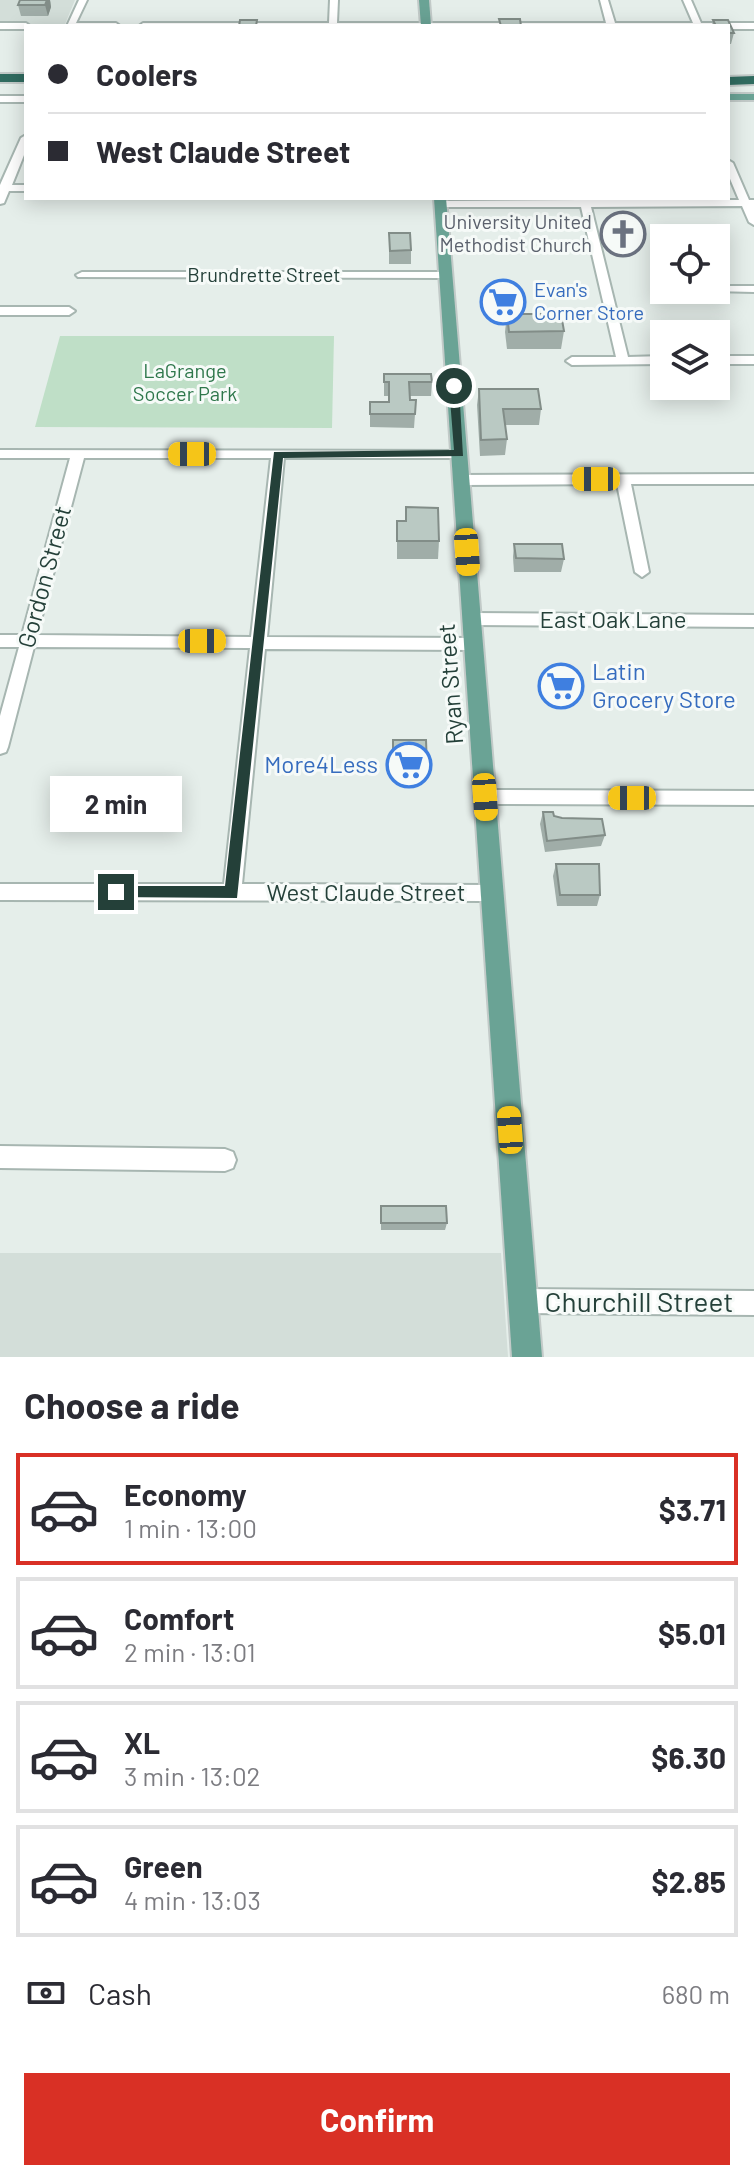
<!DOCTYPE html>
<html lang="en">
<head>
<meta charset="utf-8">
<style>
  :root { --surface:#fff; --page:#f2f2f3; --text:#2b2b33; --muted:#7c7c81; --line:#e1e1e2; --accent:#d93025 }
  body { margin:0; font-family:Barlow,sans-serif; background:var(--page); color:var(--text); height:100vh; display:flex; flex-direction:column; font-size:30px; white-space:nowrap }
  * { box-sizing:border-box; margin:0 }
  p { font-size:26px; color:var(--muted) }
  .icon { flex:none; width:44px; height:44px; fill:none; stroke:currentColor; stroke-width:2; stroke-linecap:round; stroke-linejoin:round }
  .map { position:relative; height:1357px; overflow:hidden }
  .panel { display:flex; flex-direction:column; background:var(--surface); flex:1 }
  .panel>* { flex:none }
  .guide { position:absolute; left:24px; top:24px; width:706px; height:176px; border-radius:0px; box-shadow:0 4px 20px #0003; display:grid; align-content:center; height:176px; padding:0 24px; background:var(--surface) }
  .buttons { position:absolute; left:650px; top:224px; display:grid; gap:16px }
  .buttons a { display:grid; place-items:center; width:80px; height:80px; border-radius:0px; background:var(--surface); box-shadow:0 4px 20px #0003; font-size:40px }
  .end { position:absolute; width:36px; height:36px; margin:-18px; border:10px solid #244039; background:#fff; box-shadow:0 0 0 4px #fff }
  .from { border-radius:50% }
  .bubble { position:absolute; height:56px; border-radius:0px; background:var(--surface); box-shadow:0 4px 20px #0003; font-size:26px; font-weight:700; line-height:56px; text-align:center }
  .car { position:absolute; width:24px; height:48px; margin:-24px -12px; border-radius:10px; box-shadow:0 0 6px 2px #0007; background:linear-gradient(#f5c518 24%,#345 0 40%,#f5c518 0 76%,#345 0 86%,#f5c518 0) }
  .guide b { display:flex; align-items:center; gap:28px; height:76px; font-size:30px }
  .guide b+b { border-top:2px solid var(--line) }
  .guide i { width:20px; height:20px; background:var(--text) }
  ul { padding:0; list-style:none }
  li { display:flex; align-items:center; gap:24px; height:112px; margin:0 16px 12px; padding:0 8px; border:4px solid var(--line); border-radius:0px }
  li div { flex:1 }
  li b { display:block; font-size:30px }
  li em { font-style:normal; font-weight:700 }
  li.selected { border-color:var(--accent) }
  li>.icon { width:72px; height:72px; stroke-width:1.5 }
  h2 { padding:0 24px; font-size:36px; line-height:96px }
  .pay { display:flex; align-items:center; gap:20px; height:88px; padding:0 24px; font-size:30px }
  .pay p { margin-inline-start:auto }
  .primary-button { display:flex; gap:16px; margin-top:auto; padding:16px 24px }
  .primary-button a { flex:1; height:92px; border-radius:0px; background:var(--accent); color:#fff; font-size:32px; font-weight:700; line-height:92px; text-align:center }
  .map>svg:first-child { display:block }
</style>
</head>
<body>
<div class="map">
<svg width="754" height="1357" viewBox="0 0 754 1357">
  <rect width="100%" height="100%" fill="#e5eeea"/>
  <!-- built -->
  <g fill="#d3ded9">
    <polygon points="0,0 75,0 65,24 0,24"/>
    <polygon points="0,1253 501,1253 508,1357 0,1357"/>
  </g>
  <!-- green -->
  <polygon fill="#bfdfc7" points="60,336 334,336 332,428 35,427"/>
  <g fill="none" stroke-linecap="round" stroke-linejoin="round">
    <!-- minor casing -->
    <g stroke="#a7b6b1" stroke-width="4">
      <g id="minor">
        <polygon points="79,0 87,0 76,23 116,23 120,26 67,26"/>
        <polygon points="330,0 338,0 337,23 606,23 600,0 608,0 615,23 693,23 683,0 691,0 701,23 754,23 754,29 728,29 728,26 139,26 143,23 329,23"/>
        <polygon points="0,23 26,23 30,26 26,26 26,29 0,29"/>
        <rect x="0" y="96" width="26" height="6"/>
        <polygon points="26,135 26,150 12,185 26,185 26,191 9,191 4,203 0,204 0,185 21,138"/>
        <polygon points="728,160 733,163 749,200 754,200 754,225 749,222 742,206 591,207 628,357 664,356 664,364 572,365 566,361 572,357 616,357 581,207 441,207 436,204 441,201 579,200 579,198 589,198 590,200 739,200 728,174"/>
        <polygon points="82,272 446,272 452,275 446,278 78,277 76,275"/>
        <polygon points="716,286 754,286 754,292 712,291 716,290"/>
        <polygon points="0,307 69,307 75,311 69,315 0,315"/>
        <rect x="716" y="356" width="38" height="8"/>
        <path d="M 0,450 L 464,451 L 466,454 L 459,458 L 284,458 L 267,637 L 474,638 L 482,644 L 474,650 L 265,649 L 242,884 L 492,885 L 499,887 L 501,893 L 499,899 L 492,901 L 0,900 L 0,884 L 224,884 L 250,648 L 34,647 L 8,747 L 6,752 L 0,754 L 0,716 L 19,647 L 0,647 L 0,635 L 22,635 L 70,458 L 0,458 ZM 84,458 L 271,458 L 251,637 L 37,635 Z"/>
        <polygon points="754,474 754,484 631,484 649,572 642,577 635,572 617,484 461,485 454,480 461,475"/>
        <polygon points="472,613 754,615 754,627 472,625 464,619"/>
        <polygon points="485,790 754,791 754,805 485,804 479,802 476,797 479,792"/>
        <polygon points="0,1146 225,1149 233,1152 236,1160 233,1168 225,1171 0,1168"/>
        <polygon points="523,1289 754,1291 754,1315 523,1313 515,1309 511,1301 515,1293"/>
      </g>
    </g>
    <!-- major casing -->
    <g stroke="#c2cac8" stroke-width="4">
      <g id="major">
        <polygon points="419,0 429,0 431,26 421,26"/>
        <rect x="728" y="94" width="26" height="6"/>
        <polygon points="434,198 446,198 542,1357 512,1357"/>
      </g>
    </g>
    <!-- highway casing -->
    <g stroke="#c2cac8" stroke-width="4">
      <g id="highway">
        <rect x="0" y="74" width="26" height="8"/>
        <polygon points="754,76 754,84 728,85 728,77"/>
      </g>
    </g>
    <!-- minor -->
    <use href="#minor" fill="#fff" fill-rule="evenodd"/>
    <!-- major -->
    <use href="#major" fill="#6aa395" fill-rule="evenodd"/>
    <!-- highway -->
    <use href="#highway" fill="#306c60" fill-rule="evenodd"/>
  </g>
  <!-- wall -->
  <g fill="#a0ada8">
    <polygon points="50,0 51,7 48,16 21,16 18,5"/>
    <polygon points="713,20 728,20 734,33 731,44 728,44 728,26 712,26"/>
    <polygon points="389,233 411,250 411,264 389,264"/>
    <polygon points="507,314 564,331 561,349 507,349 505,332"/>
    <polygon points="384,374 432,382 431,396 409,396 410,400 416,400 414,428 370,427 370,414 389,402 389,396 384,396"/>
    <polygon points="479,389 541,409 539,425 505,425 507,439 505,455 480,456 477,405"/>
    <polygon points="397,521 439,541 438,559 397,559"/>
    <polygon points="514,544 564,559 561,572 514,572 513,557"/>
    <polygon points="393,740 427,766 426,778 393,777"/>
    <polygon points="543,812 605,835 601,846 545,852 540,824"/>
    <polygon points="556,864 600,895 597,906 557,906 553,876"/>
    <polygon points="381,1206 447,1223 445,1230 381,1230"/>
  </g>
  <!-- shaded-wall -->
  <polygon fill="#828d88" points="47,0 50,0 51,7 48,16 45,5"/>
  <!-- building -->
  <g fill="#bac9c3" stroke="#828d88" stroke-width="2">
    <polygon points="20,0 47,0 45,5 18,5"/>
    <polygon points="499,19 520,19 521,26 501,26"/>
    <polygon points="240,20 257,20 256,26 239,26"/>
    <polygon points="713,20 728,20 734,33 728,33 728,26 716,26"/>
    <polygon points="389,233 410,233 411,250 390,251"/>
    <polygon points="507,314 561,314 564,331 509,332"/>
    <polygon points="384,374 431,374 432,382 409,382 410,400 416,400 415,414 370,414 370,402 389,402 389,382 384,382"/>
    <polygon points="479,389 538,389 541,409 503,409 507,439 481,440"/>
    <polygon points="406,507 438,508 439,541 397,541 397,521 406,521"/>
    <polygon points="514,544 562,544 564,559 516,558"/>
    <polygon points="393,740 426,740 427,766 393,765"/>
    <polygon points="543,812 553,812 554,816 562,818 602,819 605,835 547,841"/>
    <polygon points="556,864 599,864 600,895 560,895"/>
    <polygon points="381,1206 446,1206 447,1223 381,1223"/>
  </g>
  <!-- route -->
  <polygon fill="#244039" points="454,383 459,386 463,456 283,458 237,898 111,897 111,888 116,886 225,886 274,452 454,450 449,386"/>
  <!-- icons -->
  <defs>
    <g id="church-ring" transform="scale(2.3)"><circle r="9.5" fill="#f6faf8" stroke="#6b7280" stroke-width="1.5"/><path d="M-1.2-6h2.4v3.5h3.3v2.4h-3.3V6h-2.4V-.1h-3.3v-2.4h3.3Z" fill="#6b7280"/></g>
    <g id="supermarket-ring" transform="scale(2.3)"><circle r="9.5" fill="#f6faf8" stroke="#3f7fe0" stroke-width="1.5"/><path d="M-6-5.5h2.5l.6 2H6L4.5 2H-2.5L-4.4-4H-6ZM-1.5 3.2a1.3 1.3 0 1 0 .1 0ZM3 3.2a1.3 1.3 0 1 0 .1 0Z" fill="#3f7fe0"/></g>
  </defs>
  <g fill-rule="evenodd">
    <use href="#church-ring" x="623" y="234"/>
    <use href="#supermarket-ring" x="503" y="302"/>
    <use href="#supermarket-ring" x="561" y="686"/>
    <use href="#supermarket-ring" x="409" y="765"/>
  </g>
  <g text-anchor="middle" stroke-width="6" stroke-linejoin="round" paint-order="stroke">
    <!-- far-worship labels -->
    <g font-size="20" fill="#5b616d" stroke="#f6faf8" text-anchor="end">
      <text x="592" y="229">University United<tspan x="592" dy="23">Methodist Church</tspan></text>
    </g>
    <!-- far-street labels -->
    <g font-size="20" fill="#244039" stroke="#f6faf8">
      <text x="264" y="282">Brundrette Street</text>
    </g>
    <!-- far-shop labels -->
    <g font-size="20" fill="#366cbe" stroke="#f6faf8" text-anchor="start">
      <text x="534" y="297">Evan's<tspan x="534" dy="23">Corner Store</tspan></text>
    </g>
    <!-- far-park labels -->
    <g font-size="20" fill="#2e774b" stroke="#f6faf8">
      <text x="185" y="378">LaGrange<tspan x="185" dy="23">Soccer Park</tspan></text>
    </g>
    <!-- street labels -->
    <g font-size="24" fill="#244039" stroke="#f6faf8">
      <text transform="translate(45 577) rotate(-75)" y="8">Gordon Street</text>
      <text x="613" y="628">East Oak Lane</text>
      <text transform="translate(451 684) rotate(-94)" y="8">Ryan Street</text>
      <text x="366" y="901">West Claude Street</text>
    </g>
    <!-- shop labels -->
    <g font-size="24" fill="#366cbe" stroke="#f6faf8" text-anchor="start">
      <text x="592" y="680">Latin<tspan x="592" dy="28">Grocery Store</tspan></text>
      <text x="378" y="773" text-anchor="end">More4Less</text>
    </g>
    <!-- near-street labels -->
    <g font-size="28" fill="#244039" stroke="#f6faf8">
      <text x="639" y="1312">Churchill Street</text>
    </g>
  </g>
</svg>
<div class="buttons">
<a><svg class="icon" aria-label="locate" viewBox="0 0 24 24"><circle cx="12" cy="12" r="6"/><path d="M12 2v4M12 18v4M2 12h4M18 12h4"/></svg></a>
<a><svg class="icon" aria-label="layers" viewBox="0 0 24 24"><path d="M12 4l9 5-9 5-9-5zM3 14l9 5 9-5"/></svg></a>
</div>
<i class="end from" style="left:454px;top:386px"></i>
<i class="end" style="left:116px;top:892px"></i>
<div class="bubble" style="left:50px;top:776px;width:132px">2 min</div>
<i class="car" style="left:192px;top:454px;rotate:270deg"></i>
<i class="car" style="left:596px;top:479px;rotate:270deg"></i>
<i class="car" style="left:467px;top:552px;rotate:176deg"></i>
<i class="car" style="left:202px;top:641px;rotate:90deg"></i>
<i class="car" style="left:485px;top:797px;rotate:176deg"></i>
<i class="car" style="left:632px;top:798px;rotate:270deg"></i>
<i class="car" style="left:510px;top:1130px;rotate:356deg"></i>
<div class="guide">
<b><i class="from"></i>Coolers</b>
<b><i></i>West Claude Street</b>
</div>
</div>
<section class="panel">
<h2>Choose a ride</h2>
<ul>
<li class="selected"><svg class="icon" aria-label="car" viewBox="0 0 24 24"><path d="M5 17H2v-5l4-1 3-4h7l3 4 3 1v5h-3M9 17h6M6 11h13"/><circle cx="7" cy="17" r="2"/><circle cx="17" cy="17" r="2"/></svg><div><b>Economy</b><p>1 min · 13:00</p></div><em>$3.71</em></li>
<li><svg class="icon" aria-label="car" viewBox="0 0 24 24"><path d="M5 17H2v-5l4-1 3-4h7l3 4 3 1v5h-3M9 17h6M6 11h13"/><circle cx="7" cy="17" r="2"/><circle cx="17" cy="17" r="2"/></svg><div><b>Comfort</b><p>2 min · 13:01</p></div><em>$5.01</em></li>
<li><svg class="icon" aria-label="car" viewBox="0 0 24 24"><path d="M5 17H2v-5l4-1 3-4h7l3 4 3 1v5h-3M9 17h6M6 11h13"/><circle cx="7" cy="17" r="2"/><circle cx="17" cy="17" r="2"/></svg><div><b>XL</b><p>3 min · 13:02</p></div><em>$6.30</em></li>
<li><svg class="icon" aria-label="car" viewBox="0 0 24 24"><path d="M5 17H2v-5l4-1 3-4h7l3 4 3 1v5h-3M9 17h6M6 11h13"/><circle cx="7" cy="17" r="2"/><circle cx="17" cy="17" r="2"/></svg><div><b>Green</b><p>4 min · 13:03</p></div><em>$2.85</em></li>
</ul>
<div class="pay"><svg class="icon" aria-label="cash" viewBox="0 0 24 24"><path d="M3 7h18v10H3z"/><circle cx="12" cy="12" r="2"/></svg>Cash<p>680 m</p></div>
<div class="primary-button"><a>Confirm</a></div>
</section>
</body>
</html>
